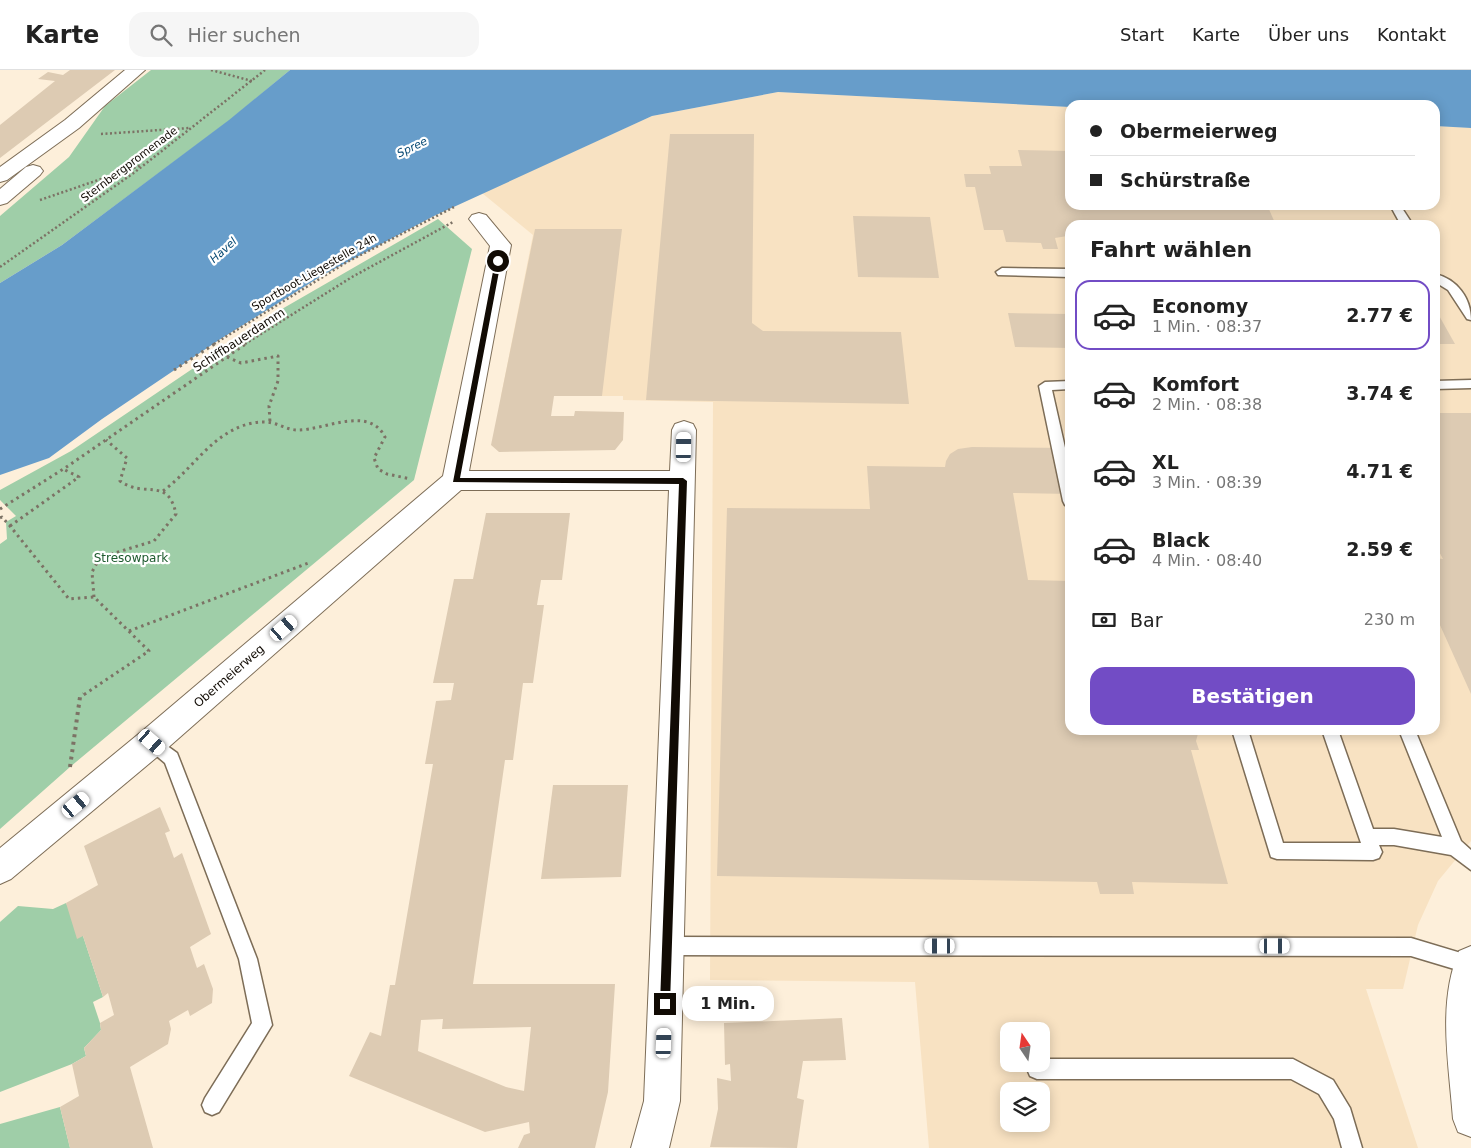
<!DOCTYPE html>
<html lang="de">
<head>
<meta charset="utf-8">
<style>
  :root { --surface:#fff; --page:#f6f6f6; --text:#222; --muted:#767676; --line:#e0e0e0; --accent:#724cc5 }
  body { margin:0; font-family:"DejaVu Sans",sans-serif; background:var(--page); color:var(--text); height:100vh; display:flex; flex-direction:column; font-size:19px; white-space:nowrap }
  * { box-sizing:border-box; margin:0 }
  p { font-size:16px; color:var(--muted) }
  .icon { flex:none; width:28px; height:28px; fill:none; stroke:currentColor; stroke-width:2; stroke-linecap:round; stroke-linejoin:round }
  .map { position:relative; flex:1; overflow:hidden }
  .details { position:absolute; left:1065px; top:150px; width:375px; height:515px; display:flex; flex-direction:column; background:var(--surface); border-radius:15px; box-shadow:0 2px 12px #0003 }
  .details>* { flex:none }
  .hud { position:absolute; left:1065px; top:30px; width:375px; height:110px; border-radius:15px; box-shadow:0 2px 12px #0003; display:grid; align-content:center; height:110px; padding:0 25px; background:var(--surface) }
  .needle { width:32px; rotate:347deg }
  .controls { position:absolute; left:1000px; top:952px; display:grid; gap:10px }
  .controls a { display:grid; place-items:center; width:50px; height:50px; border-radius:10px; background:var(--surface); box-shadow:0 2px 12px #0003; font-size:25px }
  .end { position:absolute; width:22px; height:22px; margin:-11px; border:6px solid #110b04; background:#fff; box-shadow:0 0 0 2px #fff }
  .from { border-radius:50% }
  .bubble { position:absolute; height:35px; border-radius:15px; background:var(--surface); box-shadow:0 2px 12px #0003; font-size:16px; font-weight:600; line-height:35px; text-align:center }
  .car { position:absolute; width:15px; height:30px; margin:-15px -8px; border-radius:6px; box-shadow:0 0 4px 1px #0007; background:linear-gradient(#fff 24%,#345 0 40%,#fff 0 76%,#345 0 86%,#fff 0) }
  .hud b { display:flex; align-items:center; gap:18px; height:48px; font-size:19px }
  .hud b+b { border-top:1px solid var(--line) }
  .hud i { width:12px; height:12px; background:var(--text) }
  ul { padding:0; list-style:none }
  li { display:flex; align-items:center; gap:15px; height:70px; margin:0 10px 8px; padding:0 15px; border:2px solid transparent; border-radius:15px }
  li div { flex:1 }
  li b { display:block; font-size:19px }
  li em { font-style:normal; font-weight:600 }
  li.active { border-color:var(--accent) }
  li>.icon { width:45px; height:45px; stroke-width:1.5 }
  h2 { padding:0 25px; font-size:22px; line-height:60px }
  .pay { display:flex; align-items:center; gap:12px; height:55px; padding:0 25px; font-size:19px }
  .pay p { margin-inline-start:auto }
  .action { display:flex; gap:10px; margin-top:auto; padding:10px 25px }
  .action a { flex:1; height:58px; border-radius:15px; background:var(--accent); color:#fff; font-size:20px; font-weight:600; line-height:58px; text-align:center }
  header { display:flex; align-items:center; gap:30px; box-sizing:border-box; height:70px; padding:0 25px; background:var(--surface); border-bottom:1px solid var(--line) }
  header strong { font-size:24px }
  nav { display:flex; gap:28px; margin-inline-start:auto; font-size:18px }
  .search { width:350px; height:45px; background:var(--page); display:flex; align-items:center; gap:12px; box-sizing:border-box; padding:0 18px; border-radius:15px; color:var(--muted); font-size:19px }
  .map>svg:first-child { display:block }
</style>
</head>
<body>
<header>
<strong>Karte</strong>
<div class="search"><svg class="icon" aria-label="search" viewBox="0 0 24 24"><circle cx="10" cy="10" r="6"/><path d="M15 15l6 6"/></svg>Hier suchen</div>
<nav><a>Start</a><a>Karte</a><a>Über uns</a><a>Kontakt</a></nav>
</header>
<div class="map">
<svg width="1471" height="1078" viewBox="0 0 1471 1078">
  <rect width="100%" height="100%" fill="#fdefda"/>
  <!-- built -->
  <path fill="#f8e2c2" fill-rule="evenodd" d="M 778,22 L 1070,37 L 1070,135 L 1435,135 L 1435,56 L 1471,58 L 1471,771 L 1438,811 L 1418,855 L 1403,919 L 1366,919 L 1418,1078 L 929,1078 L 915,912 L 710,910 L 713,332 L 623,330 L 623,326 L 501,326 L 533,165 L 482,123 L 652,46 ZM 1070,155 L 1435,155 L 1435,660 L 1070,660 ZM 1009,961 L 1041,961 L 1041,994 L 1009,994 ZM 1009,1021 L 1041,1021 L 1041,1054 L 1009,1054 Z"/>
  <!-- green -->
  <g fill="#9fcea8">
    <polygon points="151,0 290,0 230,50 62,175 0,213 0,146 69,87 105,36"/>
    <polygon points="438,149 472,179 414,410 70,697 0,759 0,474 7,469 6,452 16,446 0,430 0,420 71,381 275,243"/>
    <polygon points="66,833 83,866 103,927 93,932 100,953 101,960 84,978 86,986 72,994 0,1022 0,852 18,836 53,839"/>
    <polygon points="60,1037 70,1078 0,1078 0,1054"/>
  </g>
  <!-- water -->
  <polygon fill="#679dca" points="290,0 1471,0 1471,58 1435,56 1435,35 1070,35 1070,37 778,22 652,46 434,146 323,205 219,270 102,349 49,388 0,405 0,213 62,175 229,50"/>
  <!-- building -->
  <g fill="#ddcbb3" fill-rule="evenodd">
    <polygon points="70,0 115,0 0,88 0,55 55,11 38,9 48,2 63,5"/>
    <polygon points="670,64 754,64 752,253 763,261 901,262 909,334 646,330"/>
    <polygon points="1018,80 1070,81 1070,135 1267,135 1276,155 1070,155 1070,162 1067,166 1055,168 1058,179 1043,179 1041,173 1006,172 1003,160 984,160 975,117 966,117 964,104 991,104 989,96 1022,96"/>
    <polygon points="853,146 930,147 939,208 858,207"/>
    <polygon points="535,159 622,159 602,326 554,326 551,346 574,346 575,341 624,342 623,370 615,380 499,382 491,375"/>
    <polygon points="1435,242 1437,242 1455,274 1435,274"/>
    <polygon points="1008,243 1070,244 1070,278 1015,277"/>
    <polygon points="1435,343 1471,343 1471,624 1435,544 1435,488 1443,489 1435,474"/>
    <polygon points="972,377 1070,378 1070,424 1013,423 1028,510 1070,511 1070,660 1199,660 1196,671 1199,680 1191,680 1228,814 1132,812 1134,824 1100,824 1097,812 717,806 727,438 870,439 867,396 945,397 946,391 950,384 958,379"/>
    <path d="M 486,443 L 570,443 L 562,510 L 541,510 L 537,535 L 544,535 L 533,613 L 523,613 L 513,690 L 505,690 L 473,914 L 615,914 L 608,1022 L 595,1078 L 518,1078 L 524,1065 L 530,1063 L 529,1052 L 485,1062 L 349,1006 L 370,962 L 381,966 L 390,915 L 395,915 L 433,694 L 425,694 L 436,631 L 451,630 L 454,613 L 433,613 L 454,509 L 473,509 ZM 443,949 L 442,959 L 531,957 L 524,1021 L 506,1017 L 418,981 L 421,950 Z"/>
    <polygon points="553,715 628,715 621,807 541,809"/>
    <polygon points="160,737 170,761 165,763 174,788 182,783 211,864 190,877 197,898 204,894 213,919 212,933 190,946 188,940 169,951 171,959 168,974 130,997 153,1078 70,1078 60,1037 79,1026 72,994 86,986 84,978 101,960 100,953 114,945 108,923 103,927 83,866 77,869 66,833 98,815 84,776"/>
    <polygon points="842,948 846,990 803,991 797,1028 804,1030 797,1078 710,1077 718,1039 717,1008 731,1011 730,994 725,995 724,953"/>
  </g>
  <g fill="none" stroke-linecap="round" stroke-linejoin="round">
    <!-- service casing -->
    <g stroke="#7d6d57" stroke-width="3">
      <g id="service">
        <polygon points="1390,135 1400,135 1413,155 1401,155"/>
        <polygon points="1002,198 1070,199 1070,207 998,205 996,202"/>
        <path d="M 1435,204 C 1457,209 1471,228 1471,250 L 1467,249 L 1448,220 L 1435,212 Z"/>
        <polygon points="1471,310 1471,318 1435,319 1435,311"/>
        <polygon points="1070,311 1070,319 1052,320 1070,400 1070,436 1065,435 1063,431 1039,316 1045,312"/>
        <polygon points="1232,660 1248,660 1283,773 1361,773 1322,660 1338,660 1373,759 1394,759 1442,767 1399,660 1415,660 1461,771 1471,780 1471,800 1451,785 1394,775 1379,775 1382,782 1379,788 1373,790 1277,789 1271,787"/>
        <polygon points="152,665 177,683 179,688 257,889 272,955 219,1042 212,1045 205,1042 202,1035 205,1028 252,953 239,889 165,693 146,677 144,672 146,667"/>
        <polygon points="667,867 1411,868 1471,886 1471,904 1411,886 667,885 660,883 658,876 660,869"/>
        <polygon points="1041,989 1293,989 1333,1010 1350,1038 1362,1078 1342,1078 1334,1049 1319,1024 1291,1009 1037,1009 1030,1006 1027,999 1029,994 1041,994"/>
      </g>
    </g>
    <!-- minor casing -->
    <g stroke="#7d6d57" stroke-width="2">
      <g id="minor">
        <polygon points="125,0 145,0 79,58 7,110 0,112 0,97 65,50"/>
        <polygon points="33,95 40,97 43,101 40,105 7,133 0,135 0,119 26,97"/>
        <polygon points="479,143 486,145 511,175 469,401 670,401 672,360 675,354 684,351 693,354 696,360 680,1031 669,1078 631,1078 644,1031 669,420 461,420 163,682 11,809 0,814 0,778 141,662 443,406 490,176 469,149 472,145"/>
        <path d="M 1471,876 L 1471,1067 L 1458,1062 L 1453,1049 C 1449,994 1437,933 1459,881 Z"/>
      </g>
    </g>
    <!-- path-far2 -->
    <g stroke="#7c7265" stroke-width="2.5" stroke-dasharray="2 2.5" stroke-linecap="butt">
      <polyline points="211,0 252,11"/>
      <polyline points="101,64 190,58"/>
      <polyline points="40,130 142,95"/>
      <polyline points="0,197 135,102 265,0"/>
      <polyline points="214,274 347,192 456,136"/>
      <polyline points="245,274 352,207 453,152"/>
    </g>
    <!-- path-far1 -->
    <g stroke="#7c7265" stroke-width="3" stroke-dasharray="2.5 4" stroke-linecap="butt">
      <polyline points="227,287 241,293 278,286 278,311 269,336 270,352"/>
      <polyline points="174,300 216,273"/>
      <path d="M 163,421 C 188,403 207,372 235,359 C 245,354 260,350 272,353 C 281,355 288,360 298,360 C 325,360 369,335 385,367 L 374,388 L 378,399 L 387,404 L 411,409"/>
      <polyline points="0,439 65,398 247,273"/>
      <polyline points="0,448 2,447 10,456 69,529 94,527 149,581 82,626"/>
      <polyline points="10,456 79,407 63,399"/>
      <path d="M 94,527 L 92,502 L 98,491 L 108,485 L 154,471 L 176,444 C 168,406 145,429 120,411 L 127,388 L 106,370"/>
      <polyline points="129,561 311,492"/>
    </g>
    <!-- path -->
    <polyline stroke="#7c7265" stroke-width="4" stroke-dasharray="3 4.5" stroke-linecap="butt" points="70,697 80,627 84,624"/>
    <!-- service -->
    <use href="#service" fill="#fff" fill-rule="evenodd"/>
    <!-- minor -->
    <use href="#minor" fill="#fff" fill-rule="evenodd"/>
  </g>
  <!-- route -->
  <polygon fill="#110b04" points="498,189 501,191 460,408 683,408 687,411 670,934 665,940 660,934 679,414 453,412 495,191"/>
  <g text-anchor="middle" stroke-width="4.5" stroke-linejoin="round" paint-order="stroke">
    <!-- far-water labels -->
    <g font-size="11" font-style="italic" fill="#084a75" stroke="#fff">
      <text transform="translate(412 77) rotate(-26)" y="4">Spree</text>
      <text transform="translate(223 180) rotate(-42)" y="4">Havel</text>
    </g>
    <!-- far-street labels -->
    <g font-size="11" fill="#110b04" stroke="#fff">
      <text transform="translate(129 94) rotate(-37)" y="4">Sternbergpromenade</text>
      <text transform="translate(314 202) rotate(-30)" y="4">Sportboot-Liegestelle 24h</text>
    </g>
    <!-- street labels -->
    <g font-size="12" fill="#110b04" stroke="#fff">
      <text transform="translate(239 270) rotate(-33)" y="4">Schiffbauerdamm</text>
      <text transform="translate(229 606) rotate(-41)" y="4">Obermeierweg</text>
    </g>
    <!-- park labels -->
    <g font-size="12" fill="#1d5a2e" stroke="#fff">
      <text x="131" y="492">Stresowpark</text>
    </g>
  </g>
</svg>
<div class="controls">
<a><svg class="needle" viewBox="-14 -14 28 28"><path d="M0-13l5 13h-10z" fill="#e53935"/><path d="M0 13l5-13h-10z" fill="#767676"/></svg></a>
<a><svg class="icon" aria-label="layers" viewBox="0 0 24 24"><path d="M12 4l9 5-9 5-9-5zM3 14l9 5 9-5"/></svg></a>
</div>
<i class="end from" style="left:498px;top:191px"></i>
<i class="end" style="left:665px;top:934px"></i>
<div class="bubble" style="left:682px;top:916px;width:92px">1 Min.</div>
<i class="car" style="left:684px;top:377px;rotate:1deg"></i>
<i class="car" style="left:284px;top:558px;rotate:49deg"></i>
<i class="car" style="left:152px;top:672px;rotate:131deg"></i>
<i class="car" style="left:76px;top:735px;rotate:50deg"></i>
<i class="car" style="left:940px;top:876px;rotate:270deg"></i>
<i class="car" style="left:1275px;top:876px;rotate:90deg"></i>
<i class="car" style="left:664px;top:973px;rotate:2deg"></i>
<div class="hud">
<b><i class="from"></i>Obermeierweg</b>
<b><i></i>Schürstraße</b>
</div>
<section class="details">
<h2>Fahrt wählen</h2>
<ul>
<li class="active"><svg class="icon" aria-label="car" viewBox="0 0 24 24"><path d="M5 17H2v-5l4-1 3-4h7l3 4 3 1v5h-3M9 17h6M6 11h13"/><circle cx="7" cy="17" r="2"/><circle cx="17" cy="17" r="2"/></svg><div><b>Economy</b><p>1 Min. · 08:37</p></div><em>2.77 €</em></li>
<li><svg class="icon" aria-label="car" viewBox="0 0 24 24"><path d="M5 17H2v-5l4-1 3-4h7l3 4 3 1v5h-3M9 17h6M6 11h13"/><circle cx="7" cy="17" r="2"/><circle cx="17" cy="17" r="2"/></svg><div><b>Komfort</b><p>2 Min. · 08:38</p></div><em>3.74 €</em></li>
<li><svg class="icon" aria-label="car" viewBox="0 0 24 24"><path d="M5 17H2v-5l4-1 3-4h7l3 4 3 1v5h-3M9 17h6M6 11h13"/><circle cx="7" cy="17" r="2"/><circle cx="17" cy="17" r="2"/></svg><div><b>XL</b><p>3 Min. · 08:39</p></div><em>4.71 €</em></li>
<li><svg class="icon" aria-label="car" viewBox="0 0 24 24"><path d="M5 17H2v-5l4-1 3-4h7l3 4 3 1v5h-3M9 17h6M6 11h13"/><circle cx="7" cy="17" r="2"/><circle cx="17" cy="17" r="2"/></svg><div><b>Black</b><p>4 Min. · 08:40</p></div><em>2.59 €</em></li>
</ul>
<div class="pay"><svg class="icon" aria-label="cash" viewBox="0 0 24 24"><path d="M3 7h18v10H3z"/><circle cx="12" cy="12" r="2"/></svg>Bar<p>230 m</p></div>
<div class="action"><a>Bestätigen</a></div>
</section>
</div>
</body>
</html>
